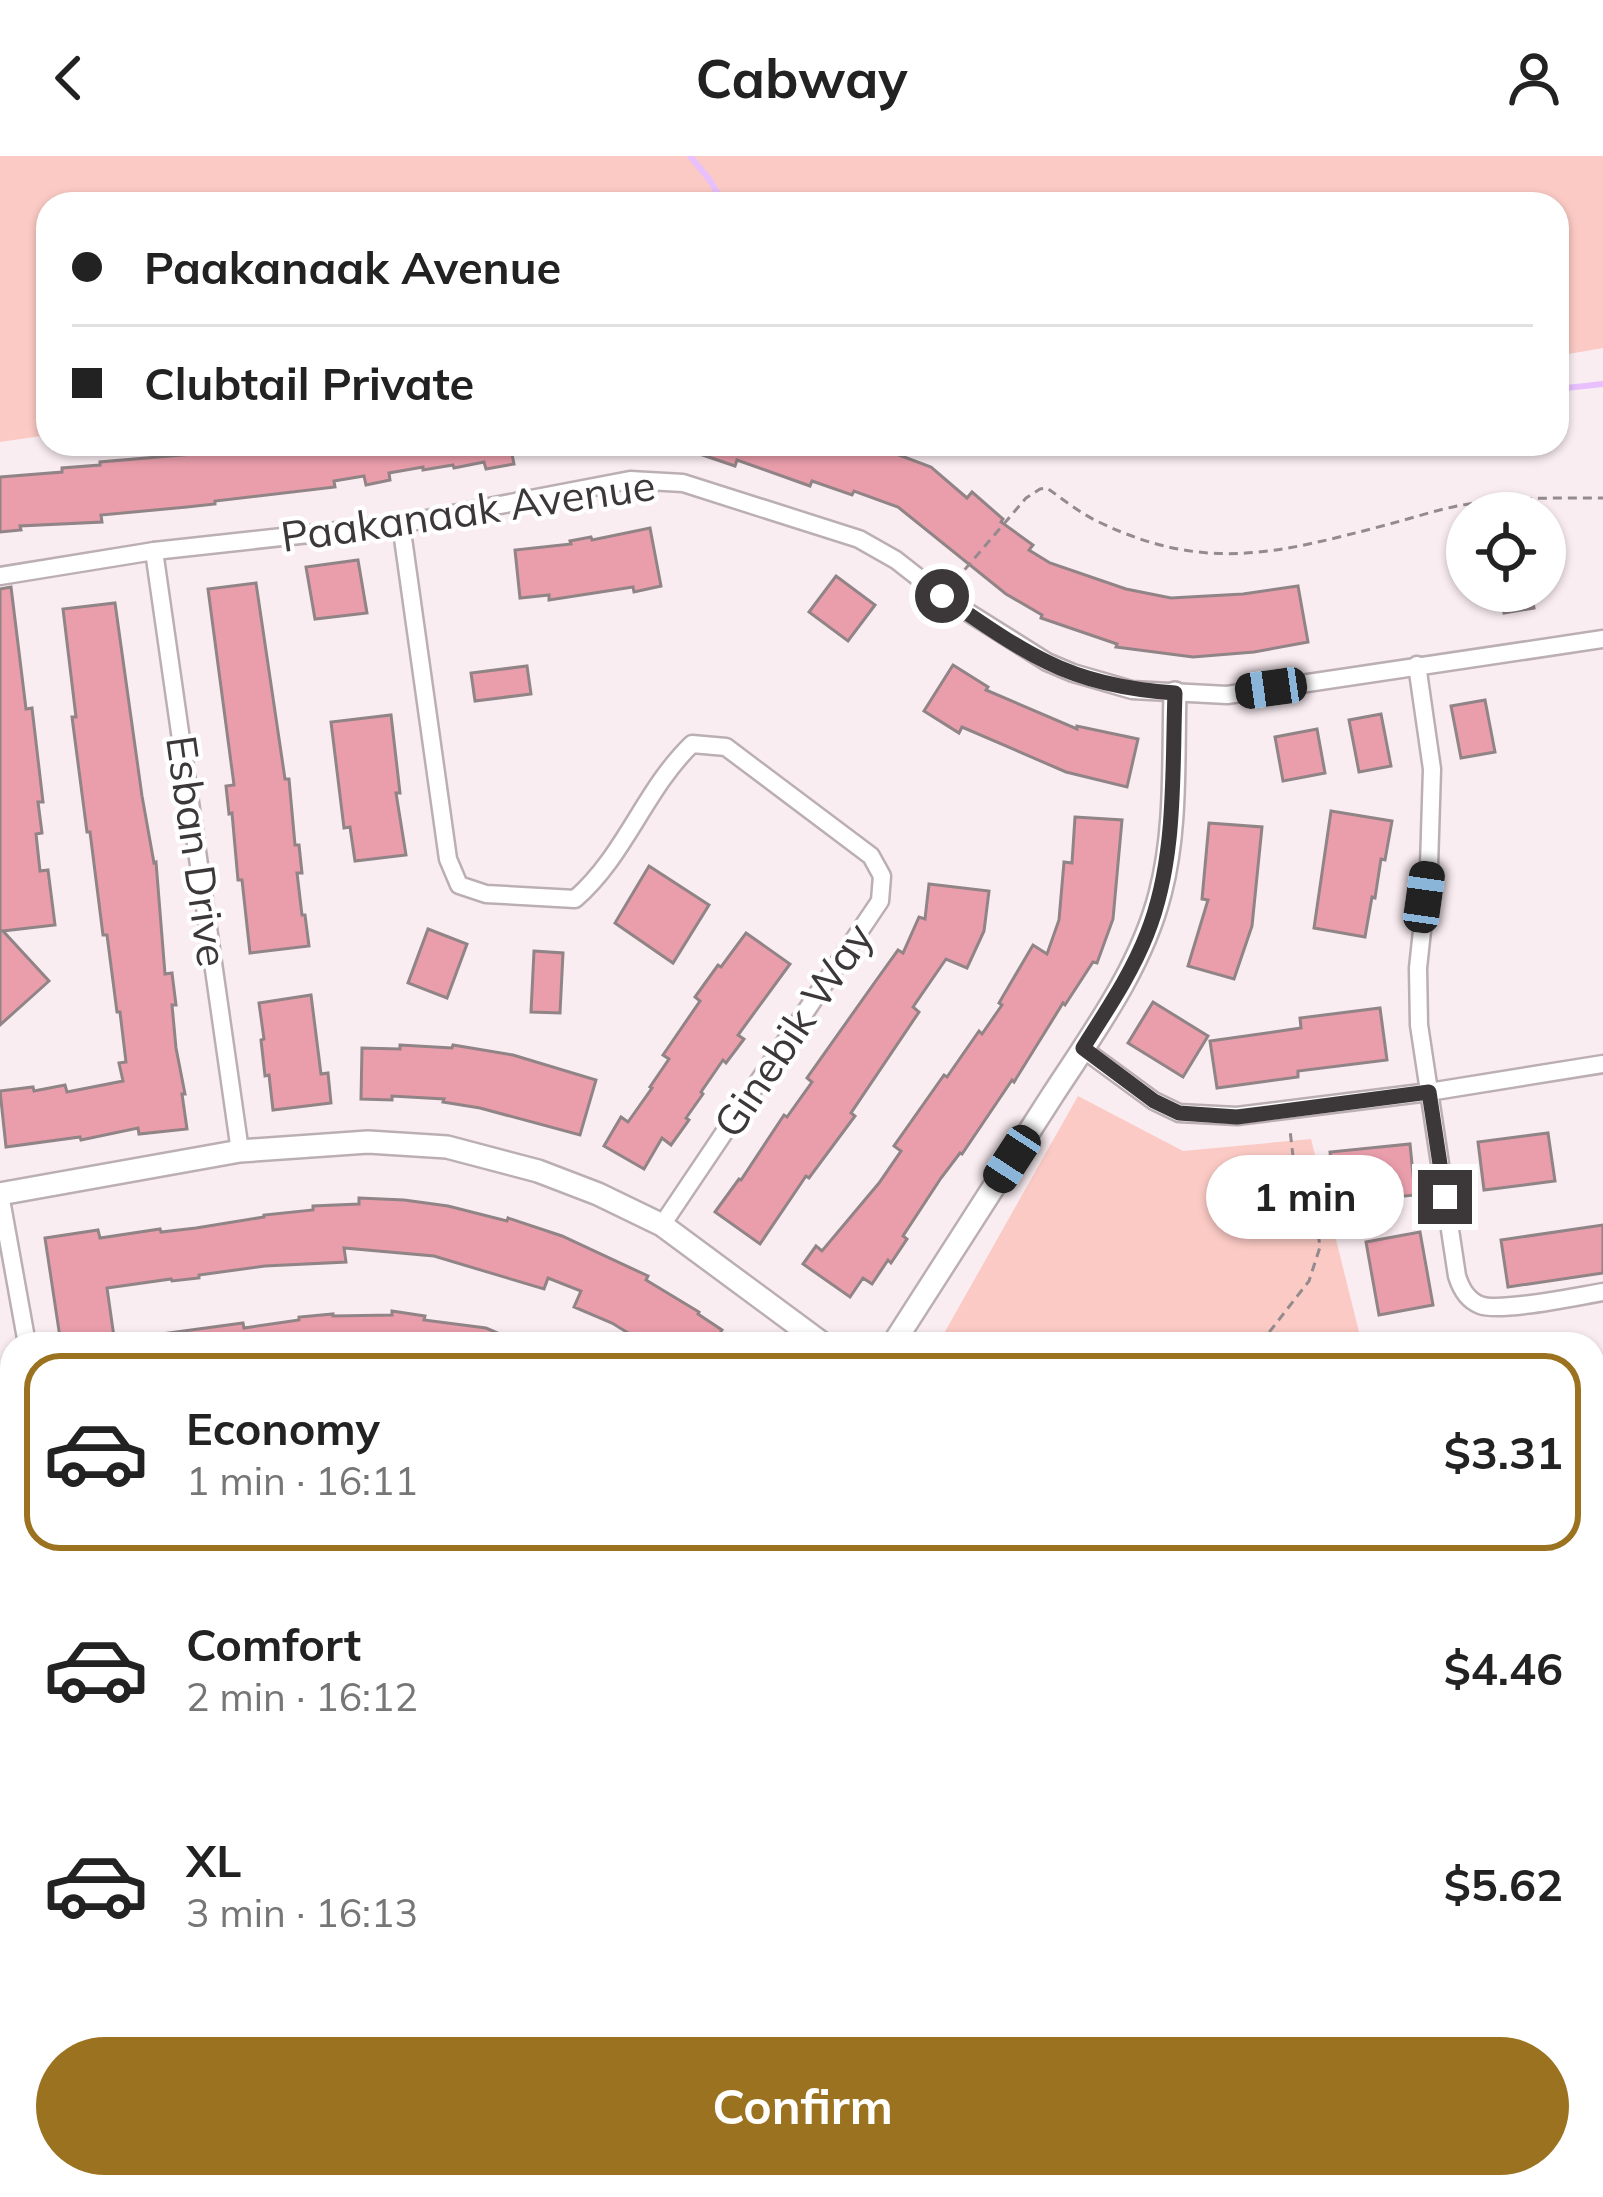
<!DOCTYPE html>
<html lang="en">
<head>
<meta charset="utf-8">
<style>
  :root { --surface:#fff; --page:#f2f2f2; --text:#222; --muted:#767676; --line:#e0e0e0; --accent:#9b721f }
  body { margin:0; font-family:Mulish,sans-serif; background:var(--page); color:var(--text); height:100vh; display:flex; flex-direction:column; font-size:45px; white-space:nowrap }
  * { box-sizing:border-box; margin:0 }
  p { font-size:39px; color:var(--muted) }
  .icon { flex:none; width:66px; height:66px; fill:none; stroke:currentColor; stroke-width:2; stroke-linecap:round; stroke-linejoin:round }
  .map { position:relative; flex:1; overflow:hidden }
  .sheet { position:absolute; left:0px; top:1176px; width:1605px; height:867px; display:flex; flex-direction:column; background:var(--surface); border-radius:36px 36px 0 0; box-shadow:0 3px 9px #0004 }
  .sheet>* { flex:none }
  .guide { position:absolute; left:36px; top:36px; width:1533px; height:264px; border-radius:36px; box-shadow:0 3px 9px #0004; display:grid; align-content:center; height:264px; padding:0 36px; background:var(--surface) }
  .buttons { position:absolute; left:1446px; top:336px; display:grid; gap:24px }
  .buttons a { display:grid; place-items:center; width:120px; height:120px; border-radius:50%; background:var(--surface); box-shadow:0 3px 9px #0004; font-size:60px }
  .end { position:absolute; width:54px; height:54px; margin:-27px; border:15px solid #3c3739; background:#fff; box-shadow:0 0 0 6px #fff }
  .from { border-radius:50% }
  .bubble { position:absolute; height:84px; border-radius:42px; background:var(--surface); box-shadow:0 3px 9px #0004; font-size:39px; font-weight:700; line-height:84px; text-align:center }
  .car { position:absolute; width:36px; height:72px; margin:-36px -18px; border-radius:15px; box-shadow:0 0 9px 3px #0007; background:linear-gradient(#222 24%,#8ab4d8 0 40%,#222 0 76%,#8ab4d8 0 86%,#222 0) }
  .guide b { display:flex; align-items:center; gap:42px; height:114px; font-size:45px }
  .guide b+b { border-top:3px solid var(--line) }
  .guide i { width:30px; height:30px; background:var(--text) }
  ul { padding:21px 0 0; list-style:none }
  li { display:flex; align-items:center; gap:36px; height:198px; margin:0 24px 18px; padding:0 12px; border:6px solid transparent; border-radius:36px }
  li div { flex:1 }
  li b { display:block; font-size:45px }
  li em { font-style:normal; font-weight:700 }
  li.on { border-color:var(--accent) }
  li>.icon { width:108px; height:108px; stroke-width:1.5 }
  .cta { display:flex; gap:24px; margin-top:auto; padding:24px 36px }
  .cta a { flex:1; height:138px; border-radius:72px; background:var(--accent); color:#fff; font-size:48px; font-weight:700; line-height:138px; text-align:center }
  header { display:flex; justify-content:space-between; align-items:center; height:156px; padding:0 36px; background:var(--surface); font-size:54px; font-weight:700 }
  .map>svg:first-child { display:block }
</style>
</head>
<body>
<header><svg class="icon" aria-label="back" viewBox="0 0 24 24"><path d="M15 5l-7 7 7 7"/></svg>Cabway<svg class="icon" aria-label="person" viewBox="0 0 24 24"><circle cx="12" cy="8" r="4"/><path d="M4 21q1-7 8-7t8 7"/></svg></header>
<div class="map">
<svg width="1603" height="2041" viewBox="0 0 1603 2041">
  <rect width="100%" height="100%" fill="#faedf2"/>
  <!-- green -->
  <g fill="#fbcac4">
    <polygon points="0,0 1603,0 1603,192 1557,200 1557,48 48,48 48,279 0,286"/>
    <polygon points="1078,940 1183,995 1311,983 1362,1188 938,1188"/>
    <polygon points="1603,1237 1603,2041 826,2041 890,2031 1593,2031 1593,1239"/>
  </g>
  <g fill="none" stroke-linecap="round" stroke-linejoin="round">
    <!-- stream -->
    <g stroke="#e7c0fd" stroke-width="6">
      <polyline points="690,0 709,23 724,48"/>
      <polyline points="1557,233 1603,228"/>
    </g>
  </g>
  <!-- building -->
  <g fill="#ea9eac" stroke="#918486" stroke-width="3">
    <polygon points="269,288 510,288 514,308 486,313 484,306 454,312 453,309 423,314 423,311 389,317 390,324 366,329 364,320 334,325 335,331 215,345 215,348 187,351 101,359 102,366 20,370 21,374 0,376 0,321 62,316 62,312 100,309 100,306 241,294 240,291"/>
    <polygon points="680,288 850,288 872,296 875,290 931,311 967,342 972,336 1003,363 1001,366 1033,389 1029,394 1050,407 1126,433 1171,442 1243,438 1298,430 1308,486 1254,496 1193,501 1116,491 1117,488 1041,462 1042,459 1006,438 898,351 854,335 852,339 812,325 810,330 737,304 735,310 679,291"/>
    <polygon points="650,372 661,430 634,436 633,431 549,444 549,439 520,442 515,394 571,388 570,385 591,381 592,384"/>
    <polygon points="358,404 367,457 315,463 306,411"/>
    <polygon points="836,420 875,449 848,485 809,456"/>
    <polygon points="256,427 285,623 289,623 295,689 299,689 302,717 297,717 302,759 305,759 309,790 250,797 242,724 238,724 232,657 229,658 226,630 234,629 208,433"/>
    <polygon points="11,431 26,553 32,552 43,646 38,646 42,677 36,678 40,715 48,714 55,769 3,775 49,825 0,869 0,433"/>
    <polygon points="1500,435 1531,435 1534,452 1504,457"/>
    <polygon points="115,447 142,640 154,707 156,706 165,818 172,817 176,849 172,849 176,892 185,938 182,938 187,973 139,978 138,972 81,984 80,981 6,991 0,935 33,931 34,935 65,929 67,936 123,925 119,907 126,906 120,856 117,856 107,779 103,779 90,676 87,676 72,561 76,561 63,453"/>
    <polygon points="953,509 988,531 986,534 1077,573 1077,570 1138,583 1127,631 1066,616 962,571 959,577 924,555"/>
    <polygon points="527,510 531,538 475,545 471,517"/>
    <polygon points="1485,544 1495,596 1461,602 1451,550"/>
    <polygon points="1381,558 1391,610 1359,616 1349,564"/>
    <polygon points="391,559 400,637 396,637 406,699 355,705 350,671 344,672 331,566"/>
    <polygon points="1317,573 1325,617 1283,625 1275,581"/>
    <polygon points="1331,655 1392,665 1385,704 1381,703 1375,742 1372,741 1365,781 1314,772"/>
    <polygon points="1075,661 1122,664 1113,763 1097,807 1093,806 1065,849 1063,847 1014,926 1012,924 962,998 960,997 941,1022 903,1080 907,1083 891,1107 888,1104 872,1128 863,1122 850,1141 803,1108 816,1090 822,1095 879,1027 901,995 894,990 944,919 947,921 979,875 982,878 1002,849 999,847 1033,789 1047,798 1059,764 1064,706 1072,707"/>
    <polygon points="1209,667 1262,671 1252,770 1234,823 1188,810 1208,744 1202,743"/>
    <polygon points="649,710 709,749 673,807 615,767"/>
    <polygon points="929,728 989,735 984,775 967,812 946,803 913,851 919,856 851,957 855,960 809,1022 806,1020 760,1088 715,1056 739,1023 741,1024 784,959 787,961 812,926 807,922 875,826 898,794 903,797 919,761 925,763"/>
    <polygon points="428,773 467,788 447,842 408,827"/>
    <polygon points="746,777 790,808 738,879 744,883 726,907 723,904 701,936 703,938 686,962 689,964 671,989 662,982 644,1013 604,990 621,961 628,966 652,932 650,931 669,903 663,899 700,845 695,841 718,809 721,811"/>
    <polygon points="534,795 563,797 560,857 531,856"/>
    <polygon points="311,839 321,918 328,917 331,947 273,954 269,919 265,920 261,884 264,883 259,847"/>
    <polygon points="1153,846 1208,880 1183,921 1128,887"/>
    <polygon points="1380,852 1387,904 1298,915 1298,921 1217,932 1210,885 1301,872 1300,862"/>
    <polygon points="400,889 452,892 453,889 513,899 596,924 580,979 480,952 443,946 444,943 392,940 392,944 361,943 362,892 400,893"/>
    <polygon points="1548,977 1555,1025 1484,1034 1478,986"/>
    <polygon points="1410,988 1415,1039 1336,1047 1330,996"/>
    <polygon points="359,1042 404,1044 448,1050 507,1065 508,1062 562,1080 648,1120 646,1124 699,1156 698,1158 722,1174 713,1188 646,1188 612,1167 574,1151 581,1135 548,1122 544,1133 434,1100 344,1092 346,1106 265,1110 199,1119 199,1122 172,1125 171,1123 107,1132 115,1188 61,1188 45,1082 98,1074 100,1082 160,1073 161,1076 196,1072 264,1061 264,1059 313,1054 313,1050 359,1048"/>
    <polygon points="1603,1069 1603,1117 1508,1131 1501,1084"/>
    <polygon points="1420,1076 1433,1149 1379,1159 1366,1086"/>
    <polygon points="392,1155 425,1160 424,1164 486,1172 523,1188 162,1188 161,1178 243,1167 244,1172 299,1164 299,1161 333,1158 333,1160 392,1159"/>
  </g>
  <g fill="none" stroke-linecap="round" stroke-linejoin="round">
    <!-- minor casing -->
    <g stroke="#bbafb4" stroke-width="21">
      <g id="minor">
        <path d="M 401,368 L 448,703 L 459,729 L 486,738 L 575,743 C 625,700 645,633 692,588 L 726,591 L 871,700 L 882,720 L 880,745 L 662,1069"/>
        <polyline points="154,395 240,995"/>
        <polyline points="0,420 154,395 401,368 630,324 683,327 859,383 896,404 942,440 1047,506 1073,517 1132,534 1227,539 1603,483"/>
        <path d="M 1417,509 L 1432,613 L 1429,710 L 1418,812 L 1419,869 L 1457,1120 C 1461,1133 1467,1144 1480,1149 C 1500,1157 1578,1140 1603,1136"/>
        <polyline points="1083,893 1154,945 1179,957 1237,960 1429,936 1603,908"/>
        <polyline points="0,1038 27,1188"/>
        <polyline points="0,1557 12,1555"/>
        <polyline points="0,1815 12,1812"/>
      </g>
    </g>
    <!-- tertiary casing -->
    <g stroke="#bbafb4" stroke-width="26">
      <g id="tertiary">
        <polyline points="0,1038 240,995 368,986 447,991 538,1015 598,1038 662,1069 823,1188"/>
        <path d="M 893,1188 C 946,1105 999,1023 1052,940 C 1093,877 1141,812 1160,738 C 1177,674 1173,603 1175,537"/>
        <polyline points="160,2041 169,2031"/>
      </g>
    </g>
    <!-- path -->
    <g stroke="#948b8e" stroke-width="3" stroke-dasharray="9 6" stroke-linecap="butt">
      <path d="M 955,425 L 1026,342 L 1040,333 L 1047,332 C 1064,344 1081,358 1101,367 C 1206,417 1279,397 1386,369 C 1409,363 1433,355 1457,350 C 1505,341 1554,342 1603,342"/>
      <polyline points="1260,1188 1309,1125 1320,1091 1317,1069 1294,1009 1290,974"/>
    </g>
    <!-- minor -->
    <use href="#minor" stroke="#fff" stroke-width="16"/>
    <!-- tertiary -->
    <use href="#tertiary" stroke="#fff" stroke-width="21"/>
  </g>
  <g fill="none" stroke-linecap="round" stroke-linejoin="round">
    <!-- route -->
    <path stroke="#3c3739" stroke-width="15" d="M 942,440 C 976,463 1010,488 1047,506 C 1087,526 1131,534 1175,537 C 1172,616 1177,703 1147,778 C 1131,819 1106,855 1083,892 L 1154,945 L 1179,957 L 1237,961 L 1429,936 L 1445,1041"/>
  </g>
  <g text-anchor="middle" stroke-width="9" stroke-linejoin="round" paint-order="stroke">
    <!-- street labels -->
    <g font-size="42" fill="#3c3739" stroke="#fff">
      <text transform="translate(468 355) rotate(-8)" y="15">Paakanaak Avenue</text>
      <text transform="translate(197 695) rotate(82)" y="15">Esban Drive</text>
      <text transform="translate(793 874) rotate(-56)" y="15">Ginebik Way</text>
    </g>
  </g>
</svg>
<div class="buttons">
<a><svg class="icon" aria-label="locate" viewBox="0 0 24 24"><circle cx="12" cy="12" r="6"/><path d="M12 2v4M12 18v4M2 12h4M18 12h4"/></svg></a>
</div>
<i class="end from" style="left:942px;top:440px"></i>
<i class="end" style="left:1445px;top:1041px"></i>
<div class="bubble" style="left:1206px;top:999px;width:198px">1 min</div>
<i class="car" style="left:1271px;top:532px;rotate:262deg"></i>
<i class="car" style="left:1424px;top:741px;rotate:8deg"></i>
<i class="car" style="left:1012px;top:1003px;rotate:213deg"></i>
<div class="guide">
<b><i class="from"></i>Paakanaak Avenue</b>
<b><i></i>Clubtail Private</b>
</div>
<section class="sheet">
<ul>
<li class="on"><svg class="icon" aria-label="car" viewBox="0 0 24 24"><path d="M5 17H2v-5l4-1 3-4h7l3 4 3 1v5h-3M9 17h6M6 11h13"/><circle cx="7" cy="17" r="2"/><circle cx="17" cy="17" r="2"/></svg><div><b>Economy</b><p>1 min · 16:11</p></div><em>$3.31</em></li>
<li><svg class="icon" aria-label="car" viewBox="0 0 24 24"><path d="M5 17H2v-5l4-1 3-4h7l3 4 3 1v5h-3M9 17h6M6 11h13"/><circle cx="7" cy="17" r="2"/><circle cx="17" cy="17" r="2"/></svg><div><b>Comfort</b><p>2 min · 16:12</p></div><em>$4.46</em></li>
<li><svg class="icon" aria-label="car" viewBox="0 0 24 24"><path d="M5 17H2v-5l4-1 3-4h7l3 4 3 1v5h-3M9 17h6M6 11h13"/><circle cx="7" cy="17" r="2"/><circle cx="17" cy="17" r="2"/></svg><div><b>XL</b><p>3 min · 16:13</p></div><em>$5.62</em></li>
</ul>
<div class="cta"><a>Confirm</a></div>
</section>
</div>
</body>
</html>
